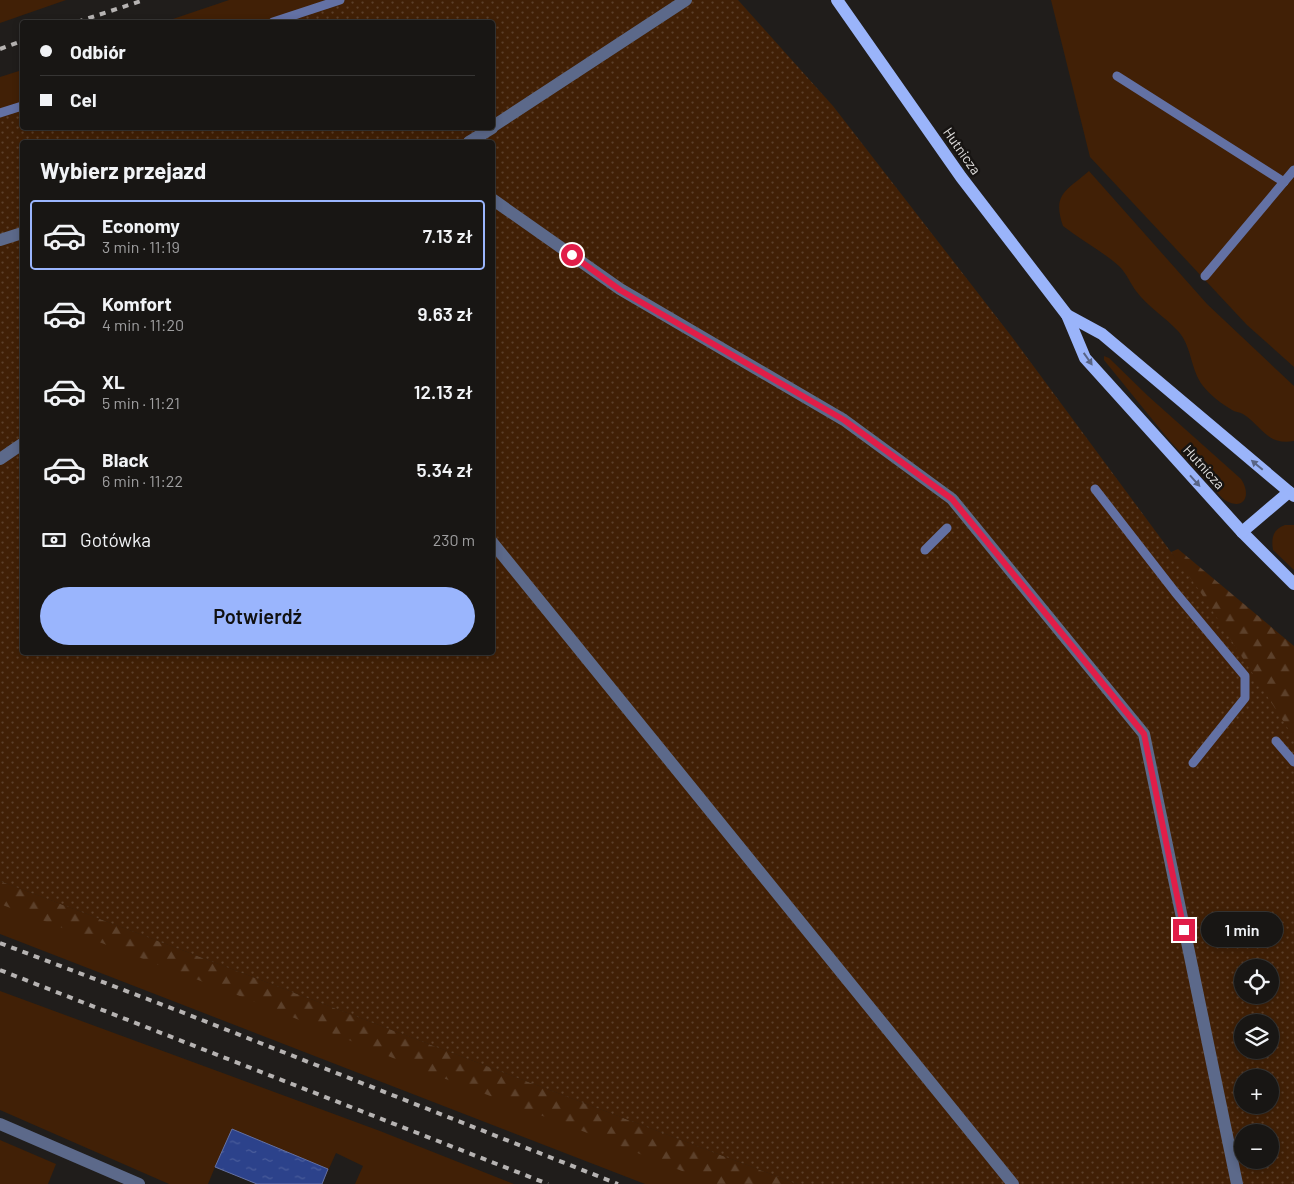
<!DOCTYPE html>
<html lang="pl">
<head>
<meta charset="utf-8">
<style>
  :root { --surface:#181614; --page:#252322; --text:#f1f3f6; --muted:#9f9fa0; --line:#363534; --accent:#9ab5fd }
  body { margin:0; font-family:Barlow,sans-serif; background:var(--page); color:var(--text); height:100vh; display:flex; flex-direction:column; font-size:19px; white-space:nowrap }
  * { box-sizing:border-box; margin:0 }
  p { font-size:16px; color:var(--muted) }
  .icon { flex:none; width:28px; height:28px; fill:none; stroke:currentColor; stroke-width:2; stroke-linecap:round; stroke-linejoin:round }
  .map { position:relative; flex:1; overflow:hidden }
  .sheet { position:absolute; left:20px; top:140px; width:475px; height:515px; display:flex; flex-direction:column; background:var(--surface); border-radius:5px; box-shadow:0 2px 8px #0003,0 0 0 1px var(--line) }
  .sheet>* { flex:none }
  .guide { position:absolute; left:20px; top:20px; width:475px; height:110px; border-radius:5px; box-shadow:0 2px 8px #0003,0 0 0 1px var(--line); display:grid; align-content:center; height:110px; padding:0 20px; background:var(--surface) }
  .buttons { position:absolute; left:1234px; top:959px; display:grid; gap:10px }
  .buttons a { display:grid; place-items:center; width:45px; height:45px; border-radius:50%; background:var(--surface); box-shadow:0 2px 8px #0003,0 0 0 1px var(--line); font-size:25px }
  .end { position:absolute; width:22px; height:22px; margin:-11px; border:6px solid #e11d48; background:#fff; box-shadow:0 0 0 2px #fff }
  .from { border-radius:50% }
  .bubble { position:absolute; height:35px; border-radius:18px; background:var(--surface); box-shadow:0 2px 8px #0003,0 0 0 1px var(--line); font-size:16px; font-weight:600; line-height:35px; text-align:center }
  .guide b { display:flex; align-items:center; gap:18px; height:48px; font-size:19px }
  .guide b+b { border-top:1px solid var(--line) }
  .guide i { width:12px; height:12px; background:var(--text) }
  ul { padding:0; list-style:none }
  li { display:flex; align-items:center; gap:15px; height:70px; margin:0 10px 8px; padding:0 10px; border:2px solid transparent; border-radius:5px }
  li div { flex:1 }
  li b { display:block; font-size:19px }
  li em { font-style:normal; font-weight:600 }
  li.current { border-color:var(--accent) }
  li>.icon { width:45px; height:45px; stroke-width:1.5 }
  h2 { padding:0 20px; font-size:22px; line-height:60px }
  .pay { display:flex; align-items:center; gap:12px; height:55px; padding:0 20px; font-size:19px }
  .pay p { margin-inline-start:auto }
  .primary-button { display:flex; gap:10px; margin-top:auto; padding:10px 20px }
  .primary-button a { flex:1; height:58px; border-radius:30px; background:var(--accent); color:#111; font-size:20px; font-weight:600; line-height:58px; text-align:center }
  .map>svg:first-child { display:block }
</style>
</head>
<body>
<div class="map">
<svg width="1294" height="1184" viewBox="0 0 1294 1184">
  <defs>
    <pattern id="forest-firs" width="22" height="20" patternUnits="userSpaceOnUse" patternTransform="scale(1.25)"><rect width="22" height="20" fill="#412006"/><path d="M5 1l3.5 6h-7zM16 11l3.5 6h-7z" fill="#5c402a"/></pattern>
    <pattern id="garden-dots" width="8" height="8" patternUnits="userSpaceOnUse" patternTransform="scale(1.25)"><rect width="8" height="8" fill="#412006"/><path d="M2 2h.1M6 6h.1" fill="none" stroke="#5c402a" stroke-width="1.8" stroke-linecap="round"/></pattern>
    <pattern id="water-ripples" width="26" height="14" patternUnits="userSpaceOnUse" patternTransform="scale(1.25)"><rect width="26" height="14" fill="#2c428b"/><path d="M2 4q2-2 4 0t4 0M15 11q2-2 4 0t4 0" fill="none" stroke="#4a5d9b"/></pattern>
  </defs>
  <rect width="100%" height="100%" fill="#201d1b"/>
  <!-- green -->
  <g fill="#412006">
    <polygon points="0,0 66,0 0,23"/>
    <polygon points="229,0 341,0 273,22 164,22"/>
    <polygon points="1051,0 1294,0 1294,367 1247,325 1090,157"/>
    <polygon points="22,70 22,106 0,113 0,77"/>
    <path d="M 1089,171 L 1207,304 L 1294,386 L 1294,441 C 1267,446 1262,426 1243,414 C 1239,412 1235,412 1232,410 C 1222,404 1210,395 1203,386 C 1190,369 1192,346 1178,331 C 1165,317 1148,307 1136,291 C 1130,283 1127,274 1119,266 C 1102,251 1081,240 1063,226 C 1052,194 1066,191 1089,171 Z"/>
    <path d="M 1104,356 L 1109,358 L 1148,396 L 1241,479 C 1253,497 1242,513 1222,498 L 1169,440 L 1104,360 Z"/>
    <path d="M 1285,525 L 1294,525 L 1294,570 L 1273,550 C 1271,538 1273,529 1285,525 Z"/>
    <polygon points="0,881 797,1184 645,1184 0,934"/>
    <polygon points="0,991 380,1131 514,1184 355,1184 363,1166 336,1153 322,1184 257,1184 215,1167 208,1184 169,1184 0,1110"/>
    <polygon points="0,1140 56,1164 48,1184 0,1184"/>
  </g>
  <!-- forest -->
  <g fill="url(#forest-firs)">
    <polygon points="1178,549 1294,646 1294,740 1171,552"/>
    <polygon points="0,881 797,1184 714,1184 598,1137 430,1073 245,998 0,904"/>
  </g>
  <!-- garden -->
  <path fill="url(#garden-dots)" fill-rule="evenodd" d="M 340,0 L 738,0 L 833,106 L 1012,337 L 1199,590 L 1294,738 L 1294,1184 L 797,1184 L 0,881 L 0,113 L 22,106 L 22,128 L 492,128 L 492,22 L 273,22 ZM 22,142 L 492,142 L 492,652 L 22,652 ZM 1242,968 L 1270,968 L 1270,995 L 1242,995 ZM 1242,1022 L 1270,1022 L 1270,1050 L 1242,1050 ZM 1242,1078 L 1270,1078 L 1270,1105 L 1242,1105 ZM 1242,1132 L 1270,1132 L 1270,1160 L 1242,1160 Z"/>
  <!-- water -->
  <polygon fill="url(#water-ripples)" stroke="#6371a4" points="232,1129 328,1169 322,1184 257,1184 215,1167"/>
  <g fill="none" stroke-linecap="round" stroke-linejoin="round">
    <!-- stream -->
    <g stroke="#6371a4" stroke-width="9">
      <polyline points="273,22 340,0"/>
      <polyline points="1117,76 1284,182"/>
      <polyline points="0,113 22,106"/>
      <polyline points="1205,276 1294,170"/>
      <polyline points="1095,489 1175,592 1245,676 1245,698 1193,763"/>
      <polyline points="925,550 947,528"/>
      <polyline points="1276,741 1294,762"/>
    </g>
    <!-- minor -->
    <g stroke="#5c698a" stroke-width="12">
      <polyline points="492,127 686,0"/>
      <polyline points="469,142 492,128"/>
      <polyline points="492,199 620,289 844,420 952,499 1144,734 1237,1184"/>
      <polyline points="0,240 22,233"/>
      <polyline points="0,459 22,444"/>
      <polyline points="492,542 1013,1184"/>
      <polyline points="0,1124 139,1184"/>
    </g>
    <!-- major -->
    <g stroke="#9ab4fa" stroke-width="12">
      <polyline points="837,0 961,177 1067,315 1085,358 1242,532 1294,584"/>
      <polyline points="1067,315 1102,334 1294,496"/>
      <polyline points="1242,532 1289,492"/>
    </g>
    <!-- rail -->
    <g stroke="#b6b3b2" stroke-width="4" stroke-dasharray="6 6" stroke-linecap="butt">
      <polyline points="77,22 144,0"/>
      <polyline points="0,49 22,41"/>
      <polyline points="0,943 179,1011 618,1184"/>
      <polyline points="0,970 548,1184"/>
    </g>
  </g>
  <!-- one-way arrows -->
  <defs><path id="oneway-solid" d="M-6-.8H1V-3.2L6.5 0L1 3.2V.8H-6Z" transform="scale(1.25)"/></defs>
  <g fill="#586486">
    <use href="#oneway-solid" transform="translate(1088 359) rotate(55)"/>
    <use href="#oneway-solid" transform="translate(1257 465) rotate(-140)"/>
    <use href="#oneway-solid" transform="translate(1195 481) rotate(48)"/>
  </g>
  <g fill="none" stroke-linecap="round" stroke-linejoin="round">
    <!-- route -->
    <polyline stroke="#e11d48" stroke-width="6" points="572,255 620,290 844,420 952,499 1144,734 1184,930"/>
  </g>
  <g text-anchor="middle" stroke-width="5" stroke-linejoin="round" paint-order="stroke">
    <!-- street labels -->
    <g font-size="14" fill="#e2e0df" stroke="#171412">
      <text transform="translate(962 151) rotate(55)" y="5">Hutnicza</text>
      <text transform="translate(1204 467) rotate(48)" y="5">Hutnicza</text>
    </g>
  </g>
</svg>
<div class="buttons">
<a><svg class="icon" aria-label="locate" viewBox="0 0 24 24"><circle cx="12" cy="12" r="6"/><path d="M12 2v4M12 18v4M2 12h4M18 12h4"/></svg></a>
<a><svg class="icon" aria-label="layers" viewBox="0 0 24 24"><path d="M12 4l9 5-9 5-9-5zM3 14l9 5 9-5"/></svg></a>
<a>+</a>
<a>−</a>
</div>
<i class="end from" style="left:572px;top:255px"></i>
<i class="end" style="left:1184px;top:930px"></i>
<div class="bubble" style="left:1201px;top:912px;width:82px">1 min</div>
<div class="guide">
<b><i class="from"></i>Odbiór</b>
<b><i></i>Cel</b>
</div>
<section class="sheet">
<h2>Wybierz przejazd</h2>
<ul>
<li class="current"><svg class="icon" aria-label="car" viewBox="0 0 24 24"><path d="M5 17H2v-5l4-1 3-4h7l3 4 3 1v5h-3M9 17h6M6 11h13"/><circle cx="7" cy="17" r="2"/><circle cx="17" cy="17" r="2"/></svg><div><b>Economy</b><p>3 min · 11:19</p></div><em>7.13 zł</em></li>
<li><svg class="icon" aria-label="car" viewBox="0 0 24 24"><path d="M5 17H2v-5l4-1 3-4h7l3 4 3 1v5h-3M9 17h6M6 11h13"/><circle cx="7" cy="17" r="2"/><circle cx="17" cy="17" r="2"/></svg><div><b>Komfort</b><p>4 min · 11:20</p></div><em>9.63 zł</em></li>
<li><svg class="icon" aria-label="car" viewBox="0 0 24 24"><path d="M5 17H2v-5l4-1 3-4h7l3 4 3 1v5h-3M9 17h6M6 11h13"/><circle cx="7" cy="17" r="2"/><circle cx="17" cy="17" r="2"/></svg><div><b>XL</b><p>5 min · 11:21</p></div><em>12.13 zł</em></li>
<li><svg class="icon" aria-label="car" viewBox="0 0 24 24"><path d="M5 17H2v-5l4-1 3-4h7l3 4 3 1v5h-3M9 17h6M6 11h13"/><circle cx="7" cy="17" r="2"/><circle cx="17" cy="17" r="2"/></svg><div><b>Black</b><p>6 min · 11:22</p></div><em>5.34 zł</em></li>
</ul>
<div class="pay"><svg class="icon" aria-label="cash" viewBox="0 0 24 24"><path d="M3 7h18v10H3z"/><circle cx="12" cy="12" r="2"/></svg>Gotówka<p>230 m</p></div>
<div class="primary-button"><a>Potwierdź</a></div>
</section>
</div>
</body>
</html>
